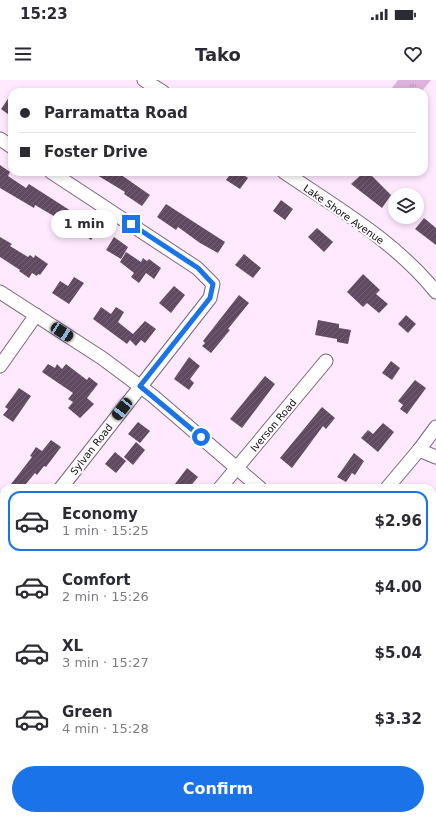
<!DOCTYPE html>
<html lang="en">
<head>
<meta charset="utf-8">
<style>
  :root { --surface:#fff; --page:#f7f7f7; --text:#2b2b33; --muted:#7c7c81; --line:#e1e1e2; --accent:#1a73e8 }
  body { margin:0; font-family:"DejaVu Sans",sans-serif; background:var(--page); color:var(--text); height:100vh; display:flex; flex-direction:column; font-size:15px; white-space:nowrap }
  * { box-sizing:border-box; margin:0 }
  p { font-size:13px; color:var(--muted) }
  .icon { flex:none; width:22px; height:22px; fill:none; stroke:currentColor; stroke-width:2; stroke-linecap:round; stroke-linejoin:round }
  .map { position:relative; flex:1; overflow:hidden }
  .panel { position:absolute; left:0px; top:404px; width:436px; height:336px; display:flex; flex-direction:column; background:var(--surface); border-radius:12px 12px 0 0; box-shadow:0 2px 6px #0003 }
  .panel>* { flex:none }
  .hud { position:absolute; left:8px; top:8px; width:420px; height:88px; border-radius:12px; box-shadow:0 2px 6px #0003; display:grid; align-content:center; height:88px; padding:0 12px; background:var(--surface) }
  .fabs { position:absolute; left:388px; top:108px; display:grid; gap:8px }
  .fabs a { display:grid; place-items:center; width:36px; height:36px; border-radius:50%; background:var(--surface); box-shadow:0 2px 6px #0003; font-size:20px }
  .end { position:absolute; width:18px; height:18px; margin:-9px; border:5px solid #1a73e8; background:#fff; box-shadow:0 0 0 2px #fff }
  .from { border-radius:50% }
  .bubble { position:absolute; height:28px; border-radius:14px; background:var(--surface); box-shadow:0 2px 6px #0003; font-size:13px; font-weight:700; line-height:28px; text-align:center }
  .car { position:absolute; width:12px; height:24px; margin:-12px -6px; border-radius:5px; box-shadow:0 0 3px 1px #0007; background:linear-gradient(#222 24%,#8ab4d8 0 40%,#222 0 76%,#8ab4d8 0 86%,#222 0) }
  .hud b { display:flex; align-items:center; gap:14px; height:38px; font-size:15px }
  .hud b+b { border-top:1px solid var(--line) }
  .hud i { width:10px; height:10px; background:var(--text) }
  ul { padding:7px 0 0; list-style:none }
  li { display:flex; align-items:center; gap:12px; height:60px; margin:0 8px 6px; padding:0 4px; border:2px solid transparent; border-radius:12px }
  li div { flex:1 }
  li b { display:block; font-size:15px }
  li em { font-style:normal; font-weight:700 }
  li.current { border-color:var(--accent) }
  li>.icon { width:36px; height:36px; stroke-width:1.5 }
  .cta { display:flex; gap:8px; margin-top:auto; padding:8px 12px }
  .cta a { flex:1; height:46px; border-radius:24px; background:var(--accent); color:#fff; font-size:16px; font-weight:700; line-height:46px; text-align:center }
  .status { display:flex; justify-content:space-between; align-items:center; height:28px; padding:0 20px; background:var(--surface); direction:ltr }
  .status svg { height:11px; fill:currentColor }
  header { display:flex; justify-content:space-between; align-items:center; height:52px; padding:0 12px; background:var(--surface); font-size:18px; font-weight:700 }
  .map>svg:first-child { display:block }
</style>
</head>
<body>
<div class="status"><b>15:23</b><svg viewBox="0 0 49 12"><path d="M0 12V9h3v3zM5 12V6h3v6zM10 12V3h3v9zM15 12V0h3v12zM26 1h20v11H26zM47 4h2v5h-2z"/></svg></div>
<header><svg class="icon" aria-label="menu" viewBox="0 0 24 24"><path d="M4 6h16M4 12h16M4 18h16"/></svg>Tako<svg class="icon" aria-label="heart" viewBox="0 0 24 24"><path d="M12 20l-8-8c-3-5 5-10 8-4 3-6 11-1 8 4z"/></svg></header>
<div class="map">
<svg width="436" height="740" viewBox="0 0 436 740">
  <defs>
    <pattern id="park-tufts" width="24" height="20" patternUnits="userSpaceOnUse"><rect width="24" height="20" fill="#ddb2dd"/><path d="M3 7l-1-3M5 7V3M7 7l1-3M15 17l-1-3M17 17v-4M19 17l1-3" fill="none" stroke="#bd98bd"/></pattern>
    <pattern id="building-hatch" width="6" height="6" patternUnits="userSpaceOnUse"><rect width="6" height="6" fill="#604a61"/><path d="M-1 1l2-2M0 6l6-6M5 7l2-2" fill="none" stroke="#726072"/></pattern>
  </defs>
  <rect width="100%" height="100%" fill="#fee9fe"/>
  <!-- park -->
  <g fill="url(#park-tufts)">
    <polygon points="398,0 431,0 421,12 389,12"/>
    <polygon points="129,736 260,736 269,740 127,740"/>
  </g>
  <!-- building -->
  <g fill="url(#building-hatch)">
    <polygon points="12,13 12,37 1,29"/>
    <polygon points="0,85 10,92 8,96 26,108 29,104 71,131 64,142 35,125 34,128 0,108"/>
    <polygon points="92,92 117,92 150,115 142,126 124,114 125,112"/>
    <polygon points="232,92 240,92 248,98 240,109 226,100"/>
    <polygon points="364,92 368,92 391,115 382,128 351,104"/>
    <polygon points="281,120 293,129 285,140 273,131"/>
    <polygon points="166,124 225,162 218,173 200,163 178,147 176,150 157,137"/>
    <polygon points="424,138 436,148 436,165 415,149"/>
    <polygon points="86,140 99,149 91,160 79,151"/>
    <polygon points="317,148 333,162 324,172 308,157"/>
    <polygon points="0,157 12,164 10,166 28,177 30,175 34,178 35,175 48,184 40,195 38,194 37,196 32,193 29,198 19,191 20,190 0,177"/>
    <polygon points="114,157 128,167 121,179 106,170"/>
    <polygon points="126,172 141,182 143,178 147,181 149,179 161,188 154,199 146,193 139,203 131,197 134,193 120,182"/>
    <polygon points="244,174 261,188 253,198 235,185"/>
    <polygon points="363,194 380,210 376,214 388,224 379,233 367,223 363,227 347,212"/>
    <polygon points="74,197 84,203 69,224 52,213 60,201 68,206"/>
    <polygon points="174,206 185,215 171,233 159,223"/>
    <polygon points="239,215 249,223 228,249 230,250 211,273 202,266 205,263 203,261"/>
    <polygon points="101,227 111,234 116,227 124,232 118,242 133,254 145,241 156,249 145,263 141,260 136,266 130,260 127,264 93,239"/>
    <polygon points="406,235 416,244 408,253 398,244"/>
    <polygon points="318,240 339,244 339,248 351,250 348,264 337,262 337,259 315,255"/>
    <polygon points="189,277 200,286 190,299 194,303 189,310 174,299"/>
    <polygon points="391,281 400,288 392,300 382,293"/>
    <polygon points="48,284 55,288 57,284 62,289 66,284 87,300 89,297 98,304 87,318 94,324 80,338 68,328 73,322 68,319 73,313 42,292"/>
    <polygon points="265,296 275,304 242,348 230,339"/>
    <polygon points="415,300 426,308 407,334 400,329 403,325 398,321"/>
    <polygon points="19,308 31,316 13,342 3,335 8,329 5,327"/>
    <polygon points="322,327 335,338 326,349 323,346 292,388 280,378"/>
    <polygon points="138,342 150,351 140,363 128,354"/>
    <polygon points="383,343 394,352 378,372 361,358 368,350 373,354"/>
    <polygon points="51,360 61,367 46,387 44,386 37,395 35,393 25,405 30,408 8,408 32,377 30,376 36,367 42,371"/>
    <polygon points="136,362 145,370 133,385 124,377"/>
    <polygon points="115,372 126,381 116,393 105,384"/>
    <polygon points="354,373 364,381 355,395 352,393 346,402 337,397"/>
    <polygon points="187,388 198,397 189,408 180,408 175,404"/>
  </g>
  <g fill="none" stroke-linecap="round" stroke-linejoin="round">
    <!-- minor casing -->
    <g stroke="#7c657c" stroke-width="15">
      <g id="minor">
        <polyline points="144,0 163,12"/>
        <polyline points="0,59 12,67"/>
        <polyline points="51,92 197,188 213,204 210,218 61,408"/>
        <path d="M 284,92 C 337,128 395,161 436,212"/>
        <polyline points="0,212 102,278 153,316 260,408"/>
        <polyline points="0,286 36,235"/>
        <polyline points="419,370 436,377"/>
        <polyline points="220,408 326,281"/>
        <polyline points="387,408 419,370 436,347"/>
        <polyline points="0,484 4,479"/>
        <polyline points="432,602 436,556"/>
        <polyline points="0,687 4,681"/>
        <polyline points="256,736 263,740"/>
        <polyline points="121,740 125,736"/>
        <polyline points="421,740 421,736"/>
      </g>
    </g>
    <!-- minor -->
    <use href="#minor" stroke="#fff" stroke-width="13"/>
  </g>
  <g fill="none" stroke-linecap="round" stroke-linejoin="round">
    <!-- route -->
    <polyline stroke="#1a73e8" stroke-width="5" points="131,144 198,188 213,204 210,218 140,306 201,357"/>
  </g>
  <g text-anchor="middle" stroke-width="4" stroke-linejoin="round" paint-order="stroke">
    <!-- street labels -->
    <g font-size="10" fill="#140b14" stroke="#fefefe">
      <text transform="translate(344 134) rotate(35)" y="4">Lake Shore Avenue</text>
      <text transform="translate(273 345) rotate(-50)" y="4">Iverson Road</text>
      <text transform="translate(91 369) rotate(-52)" y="4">Sylvan Road</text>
    </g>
  </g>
</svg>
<div class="fabs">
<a><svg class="icon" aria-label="layers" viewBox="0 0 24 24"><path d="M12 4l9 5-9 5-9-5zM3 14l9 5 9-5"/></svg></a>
</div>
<i class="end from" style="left:201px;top:357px"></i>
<i class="end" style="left:131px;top:144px"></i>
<div class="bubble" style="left:51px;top:130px;width:66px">1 min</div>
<i class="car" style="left:62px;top:252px;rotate:123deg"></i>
<i class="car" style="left:122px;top:329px;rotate:218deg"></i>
<div class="hud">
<b><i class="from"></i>Parramatta Road</b>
<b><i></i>Foster Drive</b>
</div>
<section class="panel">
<ul>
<li class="current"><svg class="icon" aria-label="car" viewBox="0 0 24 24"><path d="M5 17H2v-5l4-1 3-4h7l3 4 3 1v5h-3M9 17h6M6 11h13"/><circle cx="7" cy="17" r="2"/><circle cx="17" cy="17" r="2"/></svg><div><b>Economy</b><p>1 min · 15:25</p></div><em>$2.96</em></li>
<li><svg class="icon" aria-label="car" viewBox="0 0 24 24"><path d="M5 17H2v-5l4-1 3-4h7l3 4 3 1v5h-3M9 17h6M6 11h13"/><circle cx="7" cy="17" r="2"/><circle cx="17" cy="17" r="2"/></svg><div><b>Comfort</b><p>2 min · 15:26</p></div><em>$4.00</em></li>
<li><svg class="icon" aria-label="car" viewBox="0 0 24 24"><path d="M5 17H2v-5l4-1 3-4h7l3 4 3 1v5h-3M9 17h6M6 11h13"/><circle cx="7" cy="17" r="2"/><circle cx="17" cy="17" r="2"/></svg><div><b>XL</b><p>3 min · 15:27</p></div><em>$5.04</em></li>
<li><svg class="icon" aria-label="car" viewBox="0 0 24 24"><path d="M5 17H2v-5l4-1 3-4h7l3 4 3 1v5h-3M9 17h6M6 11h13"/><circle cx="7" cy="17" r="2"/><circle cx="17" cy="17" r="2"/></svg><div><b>Green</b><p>4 min · 15:28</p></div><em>$3.32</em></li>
</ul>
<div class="cta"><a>Confirm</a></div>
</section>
</div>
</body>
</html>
